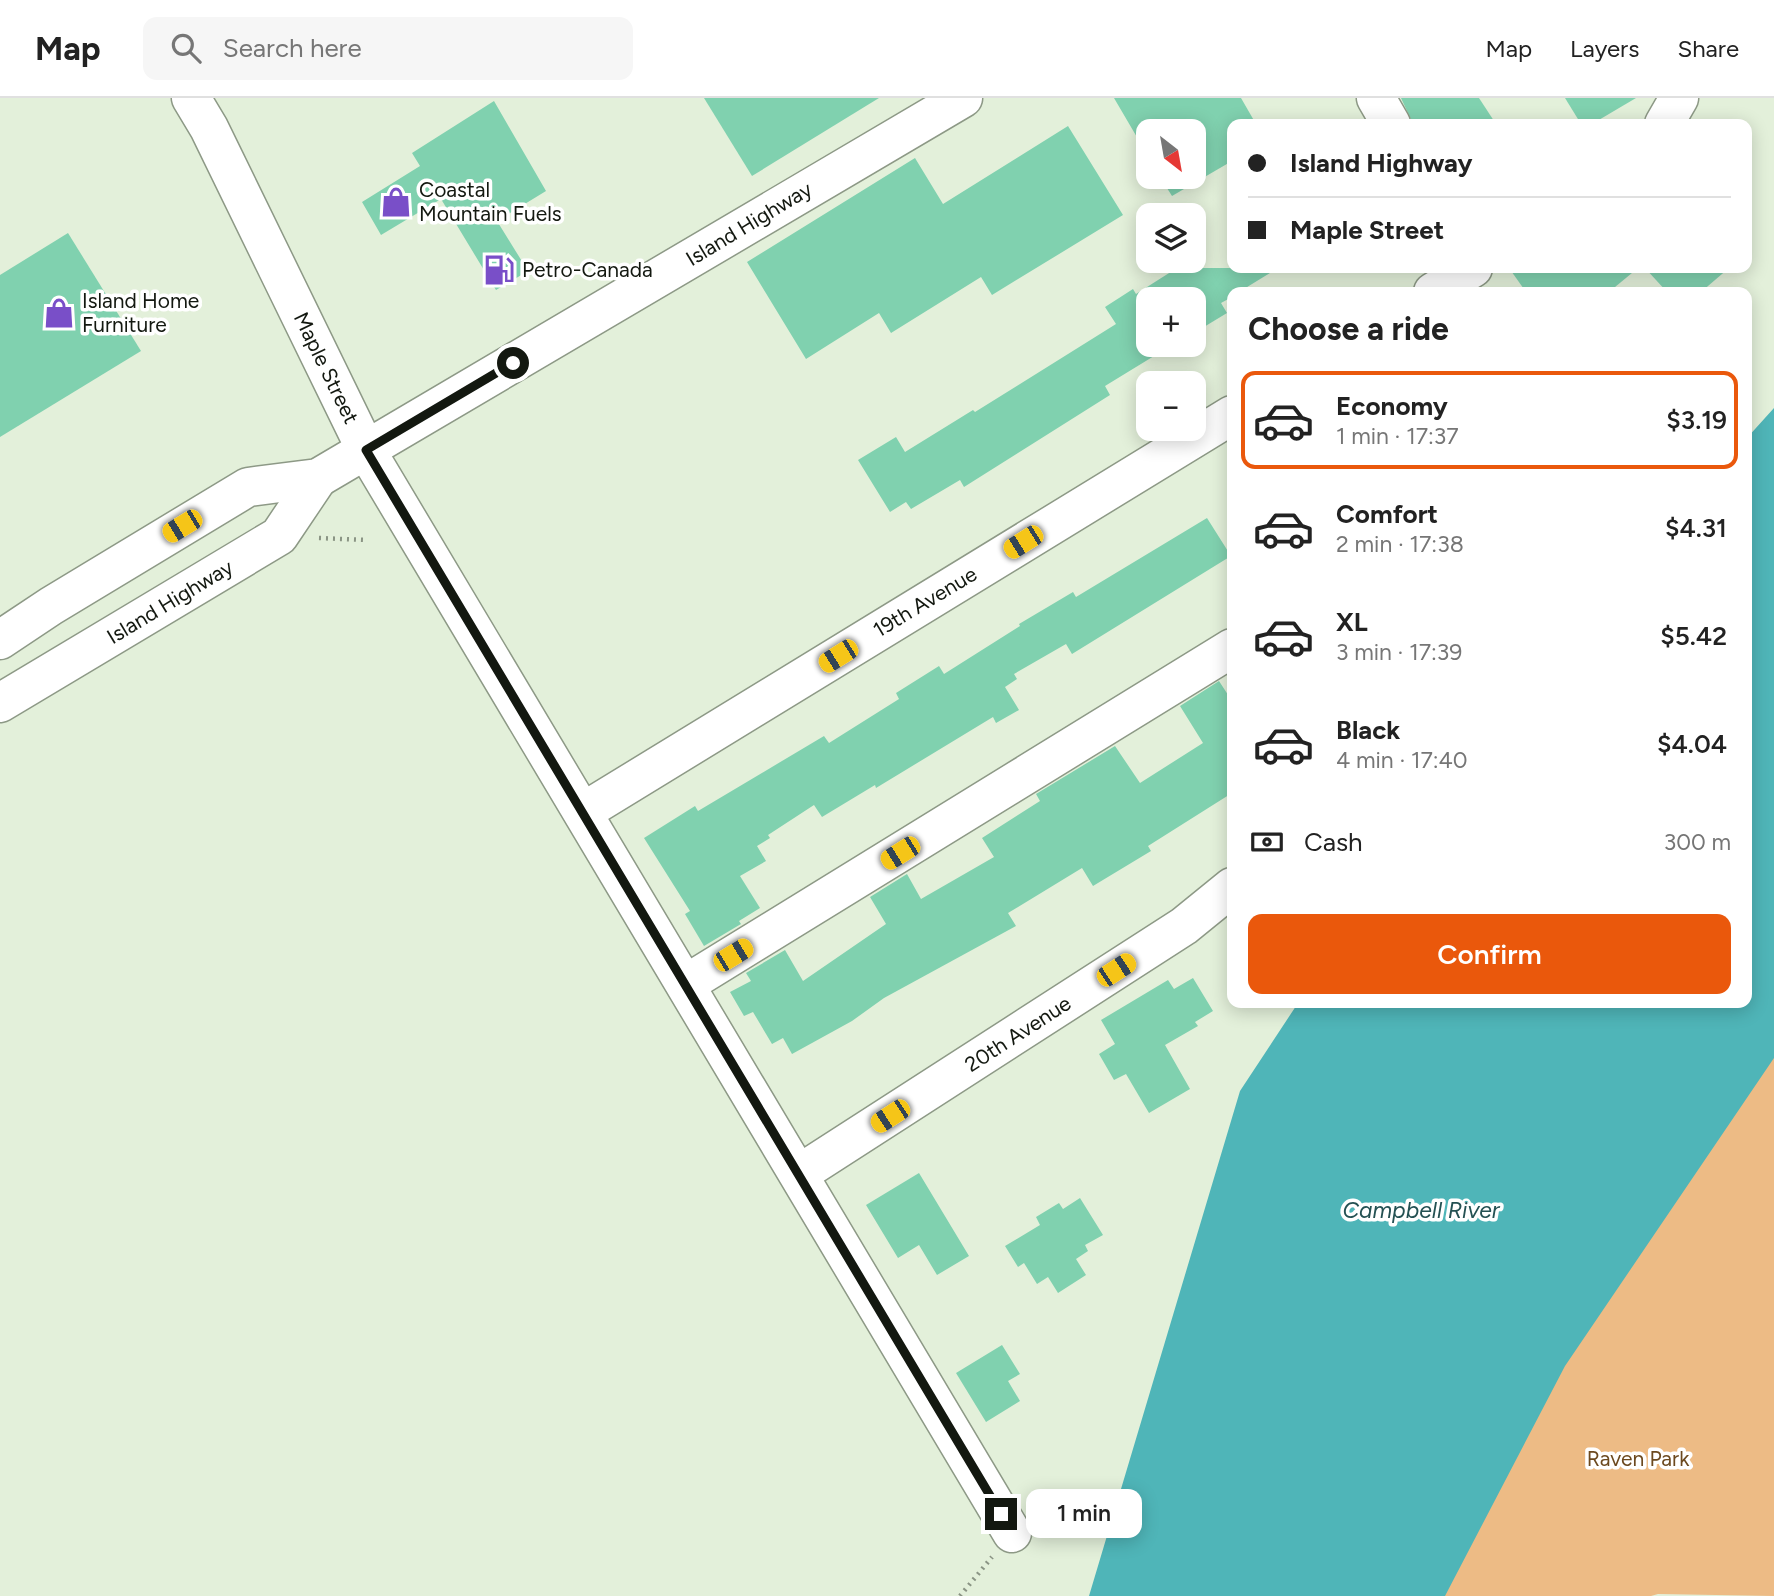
<!DOCTYPE html>
<html lang="en">
<head>
<meta charset="utf-8">
<style>
  :root { --surface:#fff; --page:#f6f6f6; --text:#222; --muted:#767676; --line:#e0e0e0; --accent:#ea580c }
  body { margin:0; font-family:Figtree,sans-serif; background:var(--page); color:var(--text); height:100vh; display:flex; flex-direction:column; font-size:26px; white-space:nowrap }
  * { box-sizing:border-box; margin:0 }
  p { font-size:23px; color:var(--muted) }
  .icon { flex:none; width:38px; height:38px; fill:none; stroke:currentColor; stroke-width:2; stroke-linecap:round; stroke-linejoin:round }
  .map { position:relative; flex:1; overflow:hidden }
  .details { position:absolute; left:1227px; top:189px; width:525px; height:721px; display:flex; flex-direction:column; background:var(--surface); border-radius:14px; box-shadow:0 4px 18px #0003 }
  .details>* { flex:none }
  .top-card { position:absolute; left:1227px; top:21px; width:525px; height:154px; border-radius:14px; box-shadow:0 4px 18px #0003; display:grid; align-content:center; height:154px; padding:0 21px; background:var(--surface) }
  .needle { width:46px; rotate:149deg }
  .tools { position:absolute; left:1136px; top:21px; display:grid; gap:14px }
  .tools a { display:grid; place-items:center; width:70px; height:70px; border-radius:14px; background:var(--surface); box-shadow:0 4px 18px #0003; font-size:35px }
  .end { position:absolute; width:32px; height:32px; margin:-16px; border:9px solid #131810; background:#fff; box-shadow:0 0 0 4px #fff }
  .from { border-radius:50% }
  .bubble { position:absolute; height:49px; border-radius:14px; background:var(--surface); box-shadow:0 4px 18px #0003; font-size:23px; font-weight:600; line-height:49px; text-align:center }
  .car { position:absolute; width:21px; height:42px; margin:-21px -10px; border-radius:9px; box-shadow:0 0 5px 2px #0007; background:linear-gradient(#f5c518 24%,#345 0 40%,#f5c518 0 76%,#345 0 86%,#f5c518 0) }
  .top-card b { display:flex; align-items:center; gap:24px; height:66px; font-size:26px }
  .top-card b+b { border-top:2px solid var(--line) }
  .top-card i { width:18px; height:18px; background:var(--text) }
  ul { padding:0; list-style:none }
  li { display:flex; align-items:center; gap:21px; height:98px; margin:0 14px 10px; padding:0 7px; border:4px solid transparent; border-radius:14px }
  li div { flex:1 }
  li b { display:block; font-size:26px }
  li em { font-style:normal; font-weight:600 }
  li.selected { border-color:var(--accent) }
  li>.icon { width:63px; height:63px; stroke-width:1.5 }
  h2 { padding:0 21px; font-size:32px; line-height:84px }
  .pay { display:flex; align-items:center; gap:18px; height:77px; padding:0 21px; font-size:26px }
  .pay p { margin-inline-start:auto }
  .action { display:flex; gap:14px; margin-top:auto; padding:14px 21px }
  .action a { flex:1; height:80px; border-radius:14px; background:var(--accent); color:#fff; font-size:28px; font-weight:600; line-height:80px; text-align:center }
  header { display:flex; align-items:center; gap:42px; box-sizing:border-box; height:98px; padding:0 35px; background:var(--surface); border-bottom:2px solid var(--line) }
  header strong { font-size:33px }
  nav { display:flex; gap:38px; margin-inline-start:auto; font-size:24px }
  .search { width:490px; height:63px; background:var(--page); display:flex; align-items:center; gap:18px; box-sizing:border-box; padding:0 24px; border-radius:14px; color:var(--muted); font-size:26px }
  .map>svg:first-child { display:block }
</style>
</head>
<body>
<header>
<strong>Map</strong>
<div class="search"><svg class="icon" aria-label="search" viewBox="0 0 24 24"><circle cx="10" cy="10" r="6"/><path d="M15 15l6 6"/></svg>Search here</div>
<nav><a>Map</a><a>Layers</a><a>Share</a></nav>
</header>
<div class="map">
<svg width="1774" height="1498" viewBox="0 0 1774 1498">
  <rect width="100%" height="100%" fill="#e3f0da"/>
  <!-- green -->
  <polygon fill="#edbb85" points="1774,900 1774,1498 1658,1496 1651,1498 1438,1498 1457,1450"/>
  <!-- water -->
  <polygon fill="#4fb5b8" points="1774,310 1774,960 1565,1268 1445,1498 1089,1498 1240,993 1298,905 1746,905 1746,341"/>
  <!-- building -->
  <g fill="#80d1af">
    <polygon points="704,0 879,0 752,78"/>
    <polygon points="1114,0 1241,0 1256,26 1232,26 1232,63 1172,98 1160,79 1194,79 1194,33 1148,33 1148,58"/>
    <polygon points="1401,0 1479,0 1496,26 1413,26"/>
    <polygon points="1565,0 1636,0 1592,26 1581,26"/>
    <polygon points="494,3 546,93 497,123 528,173 496,192 441,101 381,137 362,104 420,68 412,55"/>
    <polygon points="1068,28 1123,117 992,197 981,179 891,235 879,215 806,261 747,164 915,60 943,106"/>
    <polygon points="68,135 141,253 0,339 0,177"/>
    <polygon points="1194,160 1199,170 1278,170 1239,194 1232,194 1232,199 1221,205 1227,215 1194,235 1194,201 1148,201 1148,247 1172,247 1105,288 1110,297 964,389 960,382 911,411 906,404 890,414 858,362 896,339 905,354 973,312 975,314 1116,226 1105,209 1133,191 1136,196 1188,163 1194,163"/>
    <polygon points="1509,170 1638,170 1609,194 1526,194"/>
    <polygon points="1645,170 1729,170 1701,194 1667,194"/>
    <polygon points="1207,420 1231,458 1072,556 1066,546 1014,576 1017,581 1005,589 1019,612 996,625 993,619 876,690 875,687 822,719 814,707 768,737 770,740 757,748 766,763 740,778 760,810 739,823 741,826 704,848 685,816 690,813 644,740 695,708 698,713 824,638 829,645 899,601 896,595 939,568 944,576 1020,528 1019,526 1073,494 1076,499"/>
    <polygon points="1219,583 1232,603 1232,695 1148,748 1151,753 1093,788 1082,770 1008,815 1016,828 884,900 852,923 792,956 783,940 772,946 753,914 744,918 730,894 751,883 746,875 785,852 803,883 886,826 870,799 907,776 921,801 994,759 982,740 1040,703 1036,696 1115,648 1140,685 1203,645 1180,608"/>
    <polygon points="1193,880 1213,913 1195,924 1198,928 1165,947 1190,991 1149,1015 1126,976 1114,982 1099,956 1115,946 1101,922 1168,882 1174,891"/>
    <polygon points="919,1075 969,1158 937,1177 919,1147 898,1160 866,1107"/>
    <polygon points="1080,1100 1103,1137 1085,1147 1088,1153 1076,1161 1086,1177 1058,1195 1048,1179 1037,1186 1024,1165 1018,1169 1005,1148 1040,1127 1036,1119 1059,1105 1063,1111"/>
    <polygon points="1002,1247 1020,1276 1008,1283 1020,1303 986,1324 956,1275"/>
  </g>
  <g fill="none" stroke-linecap="round" stroke-linejoin="round">
    <!-- minor casing -->
    <g stroke="#8d9986" stroke-width="41">
      <g id="minor">
        <polyline points="191,0 209,30 366,352 1012,1435"/>
        <polyline points="1376,0 1391,26"/>
        <polyline points="1664,26 1679,0"/>
        <polyline points="1433,194 1473,170"/>
        <polyline points="583,714 1232,317"/>
        <polyline points="686,886 1232,550"/>
        <polyline points="799,1076 1184,828 1232,789"/>
      </g>
    </g>
    <!-- major casing -->
    <g stroke="#8d9986" stroke-width="41">
      <g id="major">
        <polyline points="0,542 51,508 248,389 318,380 963,0"/>
        <polyline points="0,605 279,438 318,380"/>
      </g>
    </g>
    <!-- path -->
    <g stroke="#8a9484" stroke-width="4.5" stroke-dasharray="2 5" stroke-linecap="butt">
      <polyline points="319,440 366,442"/>
      <polyline points="960,1498 992,1459"/>
    </g>
    <!-- minor -->
    <use href="#minor" stroke="#fff" stroke-width="38"/>
    <!-- major -->
    <use href="#major" stroke="#fff" stroke-width="38"/>
  </g>
  <g fill="none" stroke-linecap="round" stroke-linejoin="round">
    <!-- route -->
    <polyline stroke="#131810" stroke-width="9" points="513,265 366,352 1001,1416"/>
  </g>
  <!-- icons -->
  <defs>
    <g id="shop-bare" transform="scale(2.415)"><path d="M-5-2.5h2.3a2.7 3.5 0 0 1 5.4 0H5L5.5 6h-11ZM-1.5-2.5h3a1.5 2.3 0 0 0-3 0Z" fill="#794fc8" stroke="#fff" stroke-width="2.5" paint-order="stroke"/></g>
    <g id="fuel-bare" transform="scale(2.415)"><path d="M-5.5-6h7V0h2V4h1.3V-2.5L3-4.5l.8-.8L6-3V5H2.5V1h-1V6h-7ZM-4.2-4.7v3.2H.2V-4.7Z" fill="#794fc8" stroke="#fff" stroke-width="2.5" paint-order="stroke"/></g>
  </defs>
  <g fill-rule="evenodd">
    <use href="#shop-bare" x="396" y="104"/>
    <use href="#fuel-bare" x="499" y="172"/>
    <use href="#shop-bare" x="59" y="215"/>
  </g>
  <g text-anchor="middle" stroke-width="7" stroke-linejoin="round" paint-order="stroke">
    <!-- poi labels -->
    <g font-size="21" fill="#131810" stroke="#fff" text-anchor="start">
      <text x="419" y="99">Coastal<tspan x="419" dy="24">Mountain Fuels</tspan></text>
      <text x="522" y="179">Petro-Canada</text>
      <text x="82" y="210">Island Home<tspan x="82" dy="24">Furniture</tspan></text>
    </g>
    <!-- street labels -->
    <g font-size="21" fill="#131810" stroke="#fff">
      <text transform="translate(749 126) rotate(-31)" y="7">Island Highway</text>
      <text transform="translate(326 270) rotate(64)" y="7">Maple Street</text>
      <text transform="translate(170 504) rotate(-31)" y="7">Island Highway</text>
      <text transform="translate(925 504) rotate(-31)" y="7">19th Avenue</text>
      <text transform="translate(1018 936) rotate(-33)" y="7">20th Avenue</text>
    </g>
    <!-- park labels -->
    <g font-size="21" fill="#6c491f" stroke="#fff">
      <text x="1638" y="1368">Raven Park</text>
    </g>
    <!-- water labels -->
    <g font-size="23" font-style="italic" fill="#245153" stroke="#fff">
      <text x="1421" y="1120">Campbell River</text>
    </g>
  </g>
</svg>
<div class="tools">
<a><svg class="needle" viewBox="-14 -14 28 28"><path d="M0-13l5 13h-10z" fill="#e53935"/><path d="M0 13l5-13h-10z" fill="#767676"/></svg></a>
<a><svg class="icon" aria-label="layers" viewBox="0 0 24 24"><path d="M12 4l9 5-9 5-9-5zM3 14l9 5 9-5"/></svg></a>
<a>+</a>
<a>−</a>
</div>
<i class="end from" style="left:513px;top:265px"></i>
<i class="end" style="left:1001px;top:1416px"></i>
<div class="bubble" style="left:1026px;top:1391px;width:116px">1 min</div>
<i class="car" style="left:182px;top:428px;rotate:239deg"></i>
<i class="car" style="left:1023px;top:444px;rotate:238deg"></i>
<i class="car" style="left:838px;top:558px;rotate:238deg"></i>
<i class="car" style="left:900px;top:755px;rotate:238deg"></i>
<i class="car" style="left:733px;top:857px;rotate:59deg"></i>
<i class="car" style="left:1116px;top:872px;rotate:57deg"></i>
<i class="car" style="left:890px;top:1018px;rotate:237deg"></i>
<div class="top-card">
<b><i class="from"></i>Island Highway</b>
<b><i></i>Maple Street</b>
</div>
<section class="details">
<h2>Choose a ride</h2>
<ul>
<li class="selected"><svg class="icon" aria-label="car" viewBox="0 0 24 24"><path d="M5 17H2v-5l4-1 3-4h7l3 4 3 1v5h-3M9 17h6M6 11h13"/><circle cx="7" cy="17" r="2"/><circle cx="17" cy="17" r="2"/></svg><div><b>Economy</b><p>1 min · 17:37</p></div><em>$3.19</em></li>
<li><svg class="icon" aria-label="car" viewBox="0 0 24 24"><path d="M5 17H2v-5l4-1 3-4h7l3 4 3 1v5h-3M9 17h6M6 11h13"/><circle cx="7" cy="17" r="2"/><circle cx="17" cy="17" r="2"/></svg><div><b>Comfort</b><p>2 min · 17:38</p></div><em>$4.31</em></li>
<li><svg class="icon" aria-label="car" viewBox="0 0 24 24"><path d="M5 17H2v-5l4-1 3-4h7l3 4 3 1v5h-3M9 17h6M6 11h13"/><circle cx="7" cy="17" r="2"/><circle cx="17" cy="17" r="2"/></svg><div><b>XL</b><p>3 min · 17:39</p></div><em>$5.42</em></li>
<li><svg class="icon" aria-label="car" viewBox="0 0 24 24"><path d="M5 17H2v-5l4-1 3-4h7l3 4 3 1v5h-3M9 17h6M6 11h13"/><circle cx="7" cy="17" r="2"/><circle cx="17" cy="17" r="2"/></svg><div><b>Black</b><p>4 min · 17:40</p></div><em>$4.04</em></li>
</ul>
<div class="pay"><svg class="icon" aria-label="cash" viewBox="0 0 24 24"><path d="M3 7h18v10H3z"/><circle cx="12" cy="12" r="2"/></svg>Cash<p>300 m</p></div>
<div class="action"><a>Confirm</a></div>
</section>
</div>
</body>
</html>
